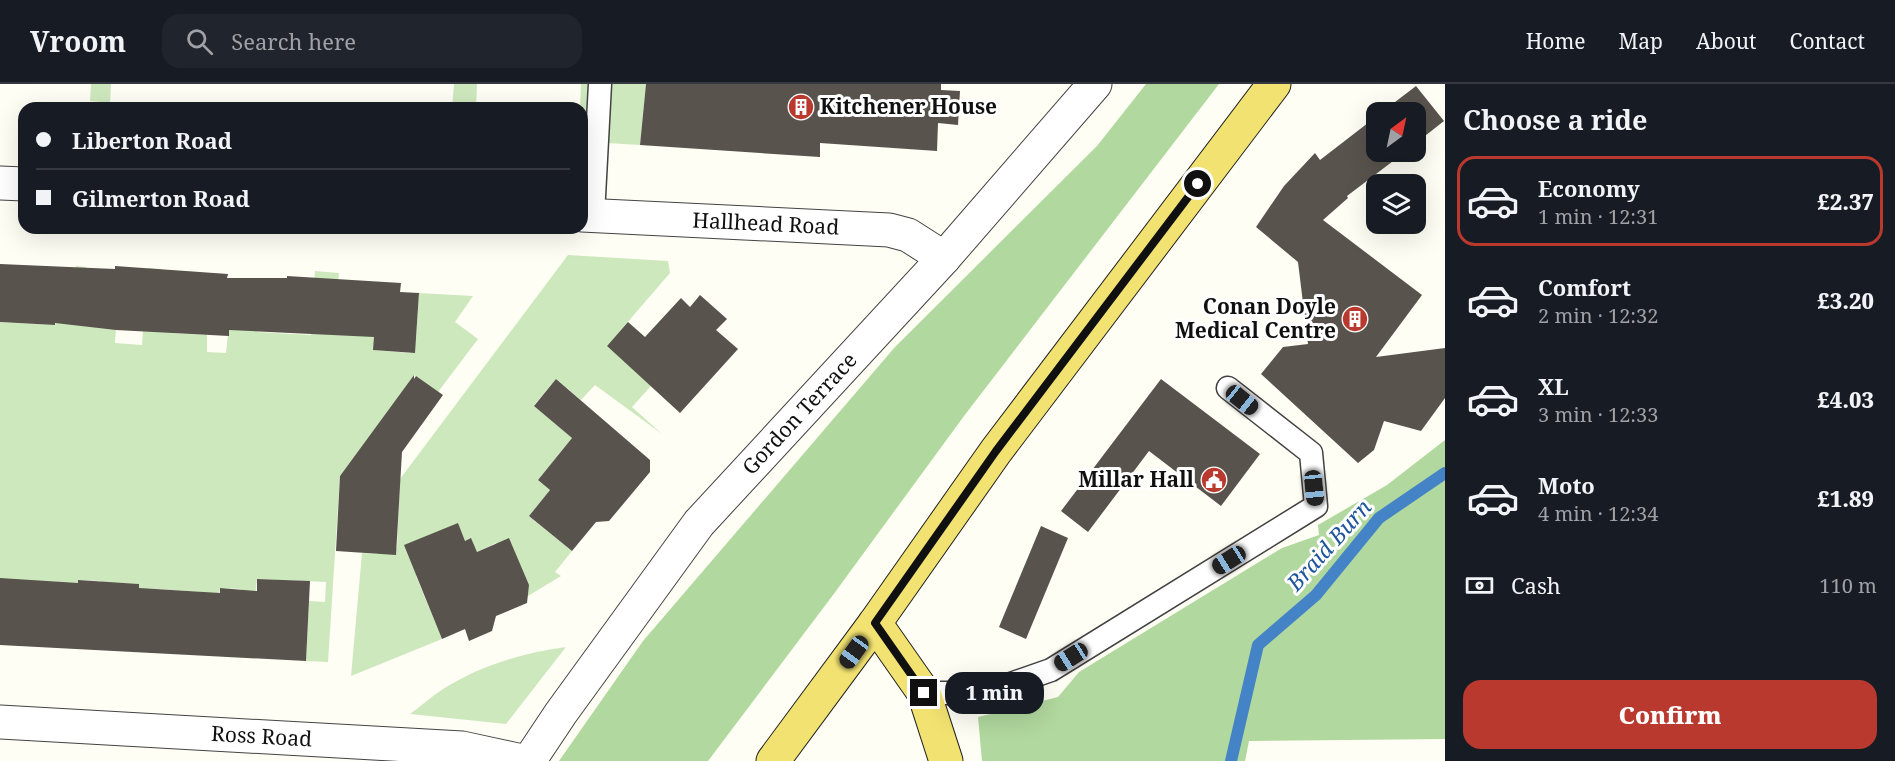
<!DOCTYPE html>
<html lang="en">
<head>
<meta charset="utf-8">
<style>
  :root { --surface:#171b24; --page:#20242c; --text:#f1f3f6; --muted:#9ea1a6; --line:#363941; --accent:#ba392e }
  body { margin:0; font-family:"Noto Serif",serif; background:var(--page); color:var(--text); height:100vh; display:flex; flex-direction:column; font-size:22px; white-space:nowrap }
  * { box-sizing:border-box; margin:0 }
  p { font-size:20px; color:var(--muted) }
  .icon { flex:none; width:33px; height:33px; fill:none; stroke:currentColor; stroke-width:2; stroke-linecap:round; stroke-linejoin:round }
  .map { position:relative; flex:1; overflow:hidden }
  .side { display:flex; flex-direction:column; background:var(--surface); width:450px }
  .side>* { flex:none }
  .top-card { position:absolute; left:18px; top:18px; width:570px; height:132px; border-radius:18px; box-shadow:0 6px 24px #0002; display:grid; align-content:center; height:132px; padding:0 18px; background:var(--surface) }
  .needle { width:39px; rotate:33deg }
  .tools { position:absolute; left:1366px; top:18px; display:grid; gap:12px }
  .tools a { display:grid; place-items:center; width:60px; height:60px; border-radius:12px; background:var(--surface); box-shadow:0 6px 24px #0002; font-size:30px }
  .end { position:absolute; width:27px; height:27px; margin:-14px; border:8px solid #101010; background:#fff; box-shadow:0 0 0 3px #fff }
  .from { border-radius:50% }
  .bubble { position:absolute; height:42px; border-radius:18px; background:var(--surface); box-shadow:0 6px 24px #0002; font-size:20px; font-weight:800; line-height:42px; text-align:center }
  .car { position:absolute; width:18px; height:36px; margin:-18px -9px; border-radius:8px; box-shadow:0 0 4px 2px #0007; background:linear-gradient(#222 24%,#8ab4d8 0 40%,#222 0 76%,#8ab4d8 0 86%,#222 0) }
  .top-card b { display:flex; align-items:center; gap:21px; height:57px; font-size:22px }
  .top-card b+b { border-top:2px solid var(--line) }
  .top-card i { width:15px; height:15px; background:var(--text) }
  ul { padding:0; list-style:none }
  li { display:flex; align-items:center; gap:18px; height:90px; margin:0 12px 9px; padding:0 6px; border:3px solid transparent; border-radius:18px }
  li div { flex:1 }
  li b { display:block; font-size:22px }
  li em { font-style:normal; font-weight:800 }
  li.on { border-color:var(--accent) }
  li>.icon { width:54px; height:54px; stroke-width:1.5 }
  h2 { padding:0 18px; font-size:27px; line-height:72px }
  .pay { display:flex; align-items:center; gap:15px; height:66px; padding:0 18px; font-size:22px }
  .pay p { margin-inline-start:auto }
  .cta { display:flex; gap:12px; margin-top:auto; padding:12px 18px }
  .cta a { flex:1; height:69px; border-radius:18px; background:var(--accent); color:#fff; font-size:24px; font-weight:800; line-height:69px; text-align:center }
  header { display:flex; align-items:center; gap:36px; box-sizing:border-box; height:84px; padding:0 30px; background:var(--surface); border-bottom:2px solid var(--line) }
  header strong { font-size:28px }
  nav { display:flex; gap:33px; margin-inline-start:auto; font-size:21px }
  .search { width:420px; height:54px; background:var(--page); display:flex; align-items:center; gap:15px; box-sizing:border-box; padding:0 21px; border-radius:18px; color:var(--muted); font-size:22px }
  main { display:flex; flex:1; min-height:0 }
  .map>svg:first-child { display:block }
</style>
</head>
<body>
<header>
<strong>Vroom</strong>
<div class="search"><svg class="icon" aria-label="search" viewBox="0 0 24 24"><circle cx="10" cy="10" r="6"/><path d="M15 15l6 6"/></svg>Search here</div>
<nav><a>Home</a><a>Map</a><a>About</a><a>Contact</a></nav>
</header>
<main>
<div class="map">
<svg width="1445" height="677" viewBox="0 0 1445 677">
  <rect width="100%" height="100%" fill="#fefef4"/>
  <!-- green -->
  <g fill="#cee8be">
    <polygon points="91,0 111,0 110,21 101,20 100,18 90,17"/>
    <polygon points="454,0 477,0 476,24 452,24"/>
    <polygon points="581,0 590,0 587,49 582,48 582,24 580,24"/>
    <polygon points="611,0 646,0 640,61 607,59"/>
    <polygon points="568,171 668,177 670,189 607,262 651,302 632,323 662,350 595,301 581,316 556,295 534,321 572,354 538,396 550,406 529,432 572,467 555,488 561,492 528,512 519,491 504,480 496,459 477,468 471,455 465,457 458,440 434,485 416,492 442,555 351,592 362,469 377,470 378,463 397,464 400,395"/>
    <polygon points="76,182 86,183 86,193 116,244 115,259 142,261 147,184 162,185 170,249 207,251 207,268 226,269 230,232 260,199 257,248 311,251 315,187 339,189 337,212 374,253 374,266 410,269 410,255 416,255 419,209 473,212 455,238 478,255 438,308 414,291 340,392 328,578 306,577 309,517 325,518 326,498 257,495 252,538 250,574 247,573 241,505 220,504 219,516 202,508 157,505 138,512 139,500 120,499 97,565 101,497 79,496 78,507 0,503 0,238 55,241"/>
    <path d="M 566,563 L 506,640 L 410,630 C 421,622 432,612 443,605 C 481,581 523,569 566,563 Z"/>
  </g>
  <!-- forest -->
  <g fill="#b1d89e">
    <polygon points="1146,0 1219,0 964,332 833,511 708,677 559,677 643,557 895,263 1097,62"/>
    <polygon points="1445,356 1445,655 1249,657 1245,677 982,677 978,633 1058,613 1079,588 1282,464 1319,451 1318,441 1387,401"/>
  </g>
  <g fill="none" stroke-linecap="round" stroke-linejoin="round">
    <!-- stream -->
    <polyline stroke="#4583c7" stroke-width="12" points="1231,677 1258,561 1316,511 1379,434 1445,389"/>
  </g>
  <!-- building -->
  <g fill="#58534d">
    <polygon points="646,0 941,0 941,6 960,7 958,41 938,39 937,67 820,59 820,73 640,61"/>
    <polygon points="1416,2 1444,37 1416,59 1416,28 1382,28"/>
    <polygon points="1377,32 1377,68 1405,68 1347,112 1348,114 1323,136 1422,211 1376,273 1445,264 1445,314 1421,347 1384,337 1374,366 1358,379 1261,290 1283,263 1308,260 1298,178 1256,143 1284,102 1315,69 1320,76"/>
    <polygon points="0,180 115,185 115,182 228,190 227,194 287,194 287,192 401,199 400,208 419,209 415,269 373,266 374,253 229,246 229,252 116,246 55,239 55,241 0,238"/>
    <polygon points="700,211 727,235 716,246 738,265 680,329 607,262 628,238 645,253 681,214 690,223"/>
    <polygon points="414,291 414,295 416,292 443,311 402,368 396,471 336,467 340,392"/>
    <polygon points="556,295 650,376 650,388 609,437 596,438 572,467 529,432 550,406 538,396 572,354 534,322"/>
    <polygon points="1161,295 1260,370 1221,422 1149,367 1088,448 1061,427"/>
    <polygon points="458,439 465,457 471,454 477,468 509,454 529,501 527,519 496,532 492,547 469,557 465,545 442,555 404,461"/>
    <polygon points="1041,442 1068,454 1026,555 999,543"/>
    <polygon points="0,494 78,499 78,496 139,500 139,504 220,509 220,504 257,507 257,495 310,497 306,577 0,561"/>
  </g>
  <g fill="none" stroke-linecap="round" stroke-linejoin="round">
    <!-- lane casing -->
    <g stroke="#434343" stroke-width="25">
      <g id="lane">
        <polyline points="593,131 600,0"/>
        <polyline points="924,609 985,609 1051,586 1316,422 1311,369 1228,304"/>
      </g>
    </g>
    <!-- street casing -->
    <g stroke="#434343" stroke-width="35">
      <g id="street">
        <polyline points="0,99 24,100"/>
        <path id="s1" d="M 582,131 L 889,146 L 908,151 L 944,174"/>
        <path id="s2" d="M 0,638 L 462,664 L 522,677"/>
        <path id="s3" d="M 529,677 L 561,629 L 699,439 L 944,174 L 1095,0"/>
      </g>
    </g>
    <!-- primary casing -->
    <g stroke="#212121" stroke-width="35">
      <g id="primary">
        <polyline points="875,539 924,609 946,677"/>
        <polyline points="773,677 875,539 996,367 1274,0"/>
      </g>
    </g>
    <!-- lane -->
    <use href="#lane" stroke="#fff" stroke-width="22"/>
    <!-- street -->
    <use href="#street" stroke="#fff" stroke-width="33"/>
    <!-- primary -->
    <use href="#primary" stroke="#f1e271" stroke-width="33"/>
  </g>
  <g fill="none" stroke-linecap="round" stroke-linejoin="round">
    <!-- route -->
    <polyline stroke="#101010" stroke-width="8" points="924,609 875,539 996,367 1198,100"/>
  </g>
  <!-- icons -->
  <defs>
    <g id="building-disc" transform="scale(1.35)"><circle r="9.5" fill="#ba392e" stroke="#fff"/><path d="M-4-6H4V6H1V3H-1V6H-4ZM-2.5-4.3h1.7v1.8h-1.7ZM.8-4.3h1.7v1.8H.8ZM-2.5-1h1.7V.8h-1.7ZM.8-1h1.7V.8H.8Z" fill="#fff"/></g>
    <g id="civic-disc" transform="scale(1.35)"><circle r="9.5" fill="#ba392e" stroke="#fff"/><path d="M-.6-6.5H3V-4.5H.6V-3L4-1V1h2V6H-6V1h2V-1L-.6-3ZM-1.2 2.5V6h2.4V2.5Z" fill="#fff"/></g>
  </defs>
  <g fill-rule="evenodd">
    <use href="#building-disc" x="801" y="23"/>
    <use href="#building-disc" x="1355" y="235"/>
    <use href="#civic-disc" x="1214" y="396"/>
  </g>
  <g text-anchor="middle" stroke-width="6" stroke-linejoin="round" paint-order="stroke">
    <!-- poi labels -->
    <g font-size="21" font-weight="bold" fill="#101010" stroke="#fff" text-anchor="end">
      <text x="820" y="30" text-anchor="start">Kitchener House</text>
      <text x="1336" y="230">Conan Doyle<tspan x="1336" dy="24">Medical Centre</tspan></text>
      <text x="1194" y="403">Millar Hall</text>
    </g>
    <!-- street labels -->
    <g font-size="21" fill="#101010" stroke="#fff">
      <text dy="7" stroke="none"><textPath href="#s1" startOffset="184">Hallhead Road</textPath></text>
      <text dy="7" stroke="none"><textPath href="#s3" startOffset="441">Gordon Terrace</textPath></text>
      <text dy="7" stroke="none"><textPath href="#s2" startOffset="262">Ross Road</textPath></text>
    </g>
    <!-- water labels -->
    <g font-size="22" font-style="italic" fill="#1e559d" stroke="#fff">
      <text transform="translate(1329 461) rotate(-48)" y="8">Braid Burn</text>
    </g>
  </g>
</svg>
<div class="tools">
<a><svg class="needle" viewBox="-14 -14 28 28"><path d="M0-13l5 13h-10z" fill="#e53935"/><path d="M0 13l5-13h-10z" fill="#9ea1a6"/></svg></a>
<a><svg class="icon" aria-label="layers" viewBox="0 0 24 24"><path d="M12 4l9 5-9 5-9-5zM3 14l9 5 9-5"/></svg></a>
</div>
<i class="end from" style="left:1198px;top:100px"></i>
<i class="end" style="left:924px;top:609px"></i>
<div class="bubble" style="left:945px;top:588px;width:99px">1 min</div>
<i class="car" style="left:1242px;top:316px;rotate:129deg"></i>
<i class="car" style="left:1314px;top:404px;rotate:174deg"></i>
<i class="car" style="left:1229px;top:476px;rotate:238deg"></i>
<i class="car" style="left:854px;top:568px;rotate:216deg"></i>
<i class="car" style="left:1071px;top:573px;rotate:238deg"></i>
<div class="top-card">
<b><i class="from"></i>Liberton Road</b>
<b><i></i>Gilmerton Road</b>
</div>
</div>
<section class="side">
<h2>Choose a ride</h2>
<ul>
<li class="on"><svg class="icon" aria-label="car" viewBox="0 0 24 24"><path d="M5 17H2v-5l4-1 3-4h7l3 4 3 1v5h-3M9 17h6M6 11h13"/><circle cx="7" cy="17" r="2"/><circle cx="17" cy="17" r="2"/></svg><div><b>Economy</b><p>1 min · 12:31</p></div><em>£2.37</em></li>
<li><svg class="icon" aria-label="car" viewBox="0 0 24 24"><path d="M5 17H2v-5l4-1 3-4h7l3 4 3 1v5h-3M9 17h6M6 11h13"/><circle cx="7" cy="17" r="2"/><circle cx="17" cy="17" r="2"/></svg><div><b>Comfort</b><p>2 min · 12:32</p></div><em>£3.20</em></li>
<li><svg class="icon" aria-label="car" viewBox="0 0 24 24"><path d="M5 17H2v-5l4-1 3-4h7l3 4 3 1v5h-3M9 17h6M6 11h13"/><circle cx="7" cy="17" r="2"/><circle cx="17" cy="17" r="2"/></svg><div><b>XL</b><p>3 min · 12:33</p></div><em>£4.03</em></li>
<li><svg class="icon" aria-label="car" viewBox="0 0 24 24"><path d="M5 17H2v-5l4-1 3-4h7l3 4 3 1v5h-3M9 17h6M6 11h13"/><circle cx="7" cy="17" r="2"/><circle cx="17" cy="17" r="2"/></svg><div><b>Moto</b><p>4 min · 12:34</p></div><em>£1.89</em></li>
</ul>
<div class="pay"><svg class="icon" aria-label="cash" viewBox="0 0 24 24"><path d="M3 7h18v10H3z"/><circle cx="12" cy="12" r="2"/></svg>Cash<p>110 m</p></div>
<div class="cta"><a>Confirm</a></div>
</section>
</main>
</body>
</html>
